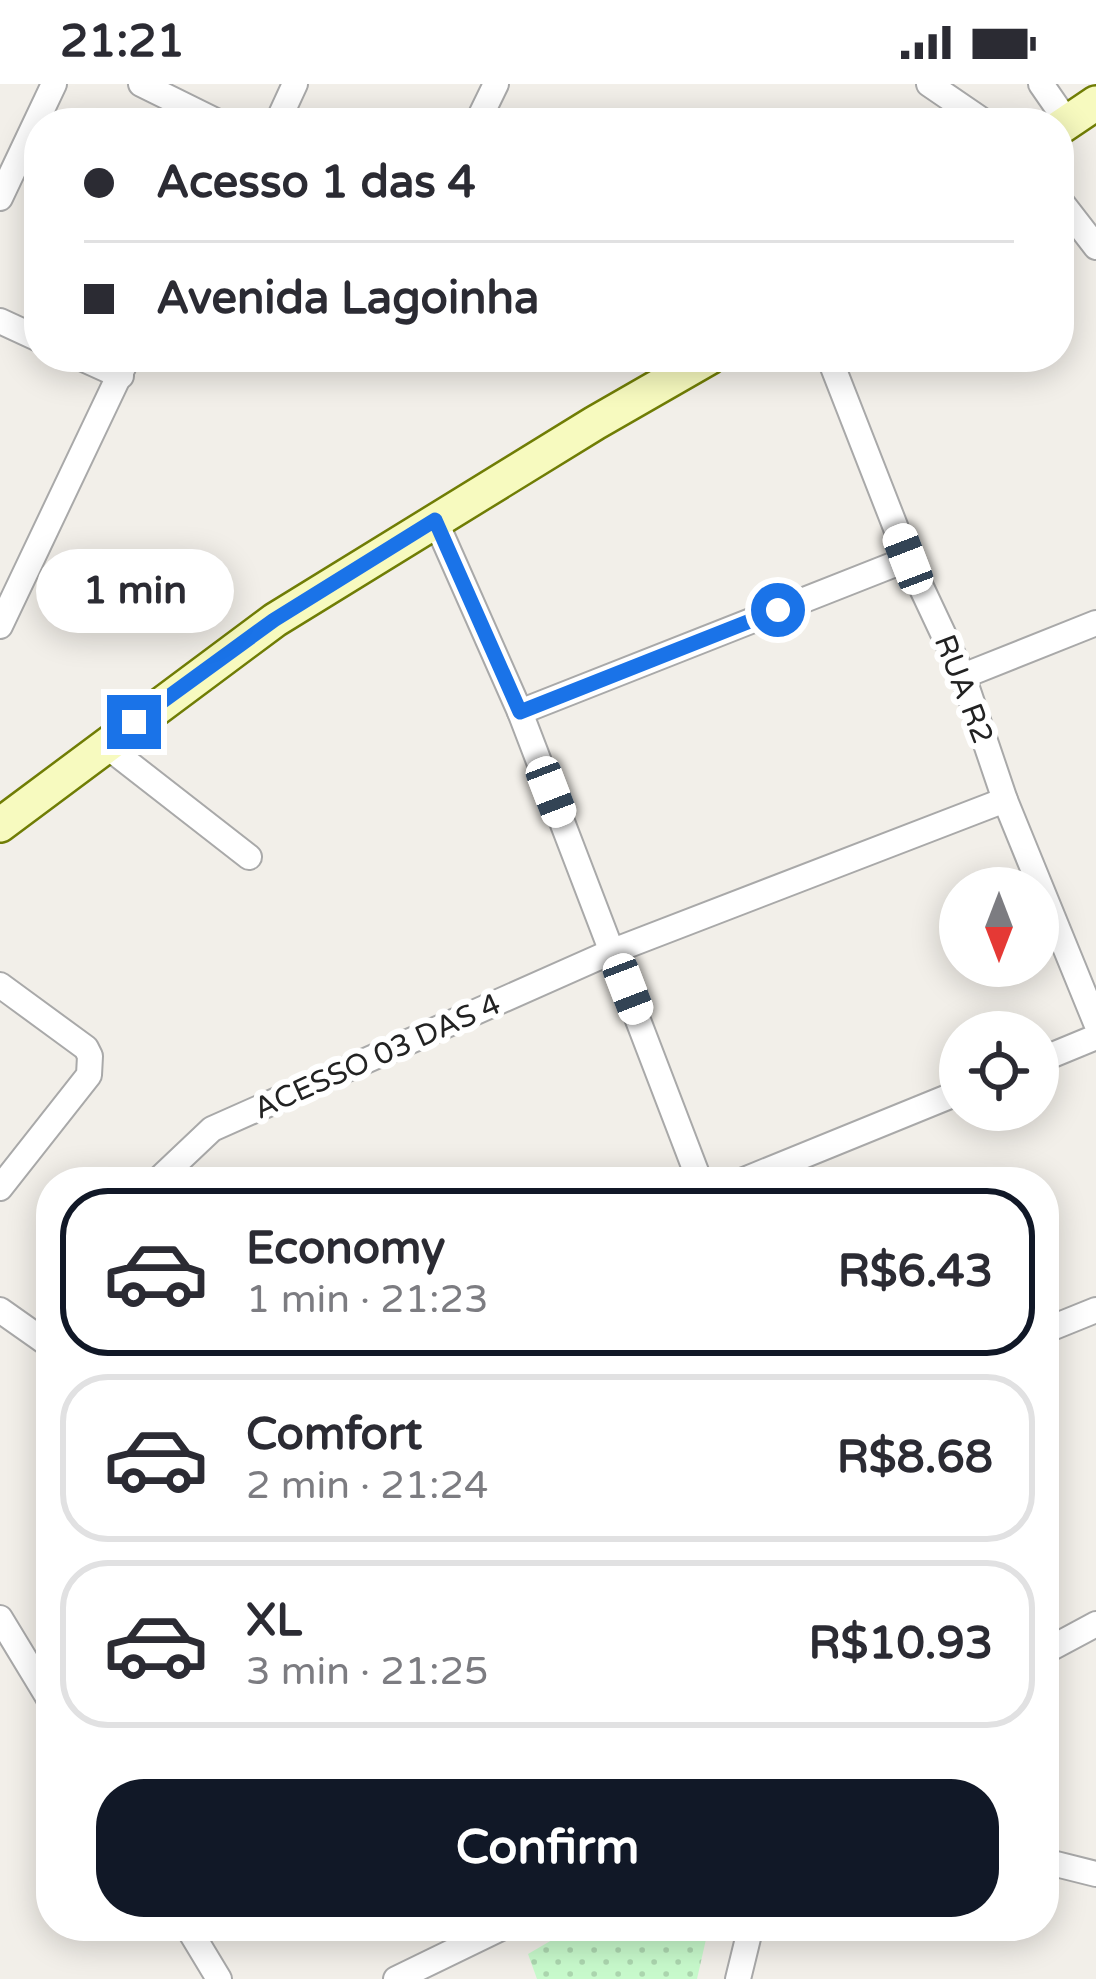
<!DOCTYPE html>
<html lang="en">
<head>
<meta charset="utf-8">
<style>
  :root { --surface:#fff; --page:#f2f2f3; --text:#2b2b33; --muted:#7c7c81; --line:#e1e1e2; --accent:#111827 }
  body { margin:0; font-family:"Varela Round",sans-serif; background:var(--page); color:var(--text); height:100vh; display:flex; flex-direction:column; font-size:45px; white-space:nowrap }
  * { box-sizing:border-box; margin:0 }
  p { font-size:39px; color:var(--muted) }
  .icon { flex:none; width:66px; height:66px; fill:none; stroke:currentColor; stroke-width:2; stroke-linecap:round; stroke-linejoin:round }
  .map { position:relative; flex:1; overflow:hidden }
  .sheet { position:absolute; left:36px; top:1083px; width:1023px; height:774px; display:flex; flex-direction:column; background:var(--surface); border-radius:48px; box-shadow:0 6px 30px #0003 }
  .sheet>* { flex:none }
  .guide { position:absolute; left:24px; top:24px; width:1050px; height:264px; border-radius:48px; box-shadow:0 6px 30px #0003; display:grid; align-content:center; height:264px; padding:0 60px; background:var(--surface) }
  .needle { width:78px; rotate:180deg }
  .buttons { position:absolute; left:939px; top:783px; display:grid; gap:24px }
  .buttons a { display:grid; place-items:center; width:120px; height:120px; border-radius:50%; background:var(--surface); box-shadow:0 6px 30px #0003; font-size:60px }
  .end { position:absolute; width:54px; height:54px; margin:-27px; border:15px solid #1a73e8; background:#fff; box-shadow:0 0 0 6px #fff }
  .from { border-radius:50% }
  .bubble { position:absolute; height:84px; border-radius:42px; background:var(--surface); box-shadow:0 6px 30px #0003; font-size:39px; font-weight:800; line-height:84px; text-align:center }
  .car { position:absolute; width:36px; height:72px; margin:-36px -18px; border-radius:15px; box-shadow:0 0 9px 3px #0007; background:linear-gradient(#fff 24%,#345 0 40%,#fff 0 76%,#345 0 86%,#fff 0) }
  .guide b { display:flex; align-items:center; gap:42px; height:114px; font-size:45px }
  .guide b+b { border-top:3px solid var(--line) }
  .guide i { width:30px; height:30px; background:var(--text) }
  ul { padding:21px 0 0; list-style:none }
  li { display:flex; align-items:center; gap:36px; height:168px; margin:0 24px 18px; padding:0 36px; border:6px solid var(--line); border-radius:48px }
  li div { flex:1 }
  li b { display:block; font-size:45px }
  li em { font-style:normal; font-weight:800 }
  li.on { border-color:var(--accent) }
  li>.icon { width:108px; height:108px; stroke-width:1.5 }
  .action { display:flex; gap:24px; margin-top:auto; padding:24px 60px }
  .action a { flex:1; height:138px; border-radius:48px; background:var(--accent); color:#fff; font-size:48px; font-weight:800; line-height:138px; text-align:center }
  .status { display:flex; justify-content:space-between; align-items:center; height:84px; padding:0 60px; background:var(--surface); direction:ltr }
  .status svg { height:33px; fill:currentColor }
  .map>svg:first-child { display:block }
</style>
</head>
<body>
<div class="status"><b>21:21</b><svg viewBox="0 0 49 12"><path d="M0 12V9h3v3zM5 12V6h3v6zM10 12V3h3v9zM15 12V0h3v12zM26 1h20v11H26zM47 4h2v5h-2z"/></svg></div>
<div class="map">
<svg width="1096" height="1895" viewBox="0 0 1096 1895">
  <defs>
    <pattern id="park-dots" width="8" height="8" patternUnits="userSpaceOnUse" patternTransform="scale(3)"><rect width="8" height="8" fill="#c8facc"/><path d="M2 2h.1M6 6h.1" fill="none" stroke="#acd6af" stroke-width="1.8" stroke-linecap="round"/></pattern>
  </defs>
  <rect width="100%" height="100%" fill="#f2efe9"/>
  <!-- park -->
  <polygon fill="url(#park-dots)" points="576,1842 709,1842 697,1895 537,1895 528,1870"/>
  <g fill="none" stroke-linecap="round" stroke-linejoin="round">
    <!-- street casing -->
    <g stroke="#a9a9a9" stroke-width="28">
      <g id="street">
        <polyline points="141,0 220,39"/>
        <polyline points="929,0 986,39"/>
        <polyline points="1041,0 1068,39"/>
        <polyline points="277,39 295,0"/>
        <polyline points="477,39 496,0"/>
        <polyline points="0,114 54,0"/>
        <polyline points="1059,115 1096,163"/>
        <polyline points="0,237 39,255"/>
        <polyline points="79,273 121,292"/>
        <polyline points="829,273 908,475 963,592 1005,716 1096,939"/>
        <polyline points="435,436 520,628 700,1098"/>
        <polyline points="0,542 128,273"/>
        <polyline points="963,592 1096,539"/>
        <polyline points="520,628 908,475"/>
        <polyline points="104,660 249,773"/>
        <polyline points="0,901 86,964 90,972 89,991 0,1104"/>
        <polyline points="1038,977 1096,953"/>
        <polyline points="156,1098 212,1045 613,867 1005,716"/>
        <polyline points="739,1098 960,1008"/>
        <polyline points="0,1226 51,1262"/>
        <polyline points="1044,1247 1096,1226"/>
        <polyline points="0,1534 51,1618"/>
        <polyline points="1044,1568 1096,1540"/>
        <polyline points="1044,1777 1096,1790"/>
        <polyline points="187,1842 219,1895"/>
        <polyline points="396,1895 505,1842"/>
        <polyline points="738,1895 751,1842"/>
      </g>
    </g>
    <!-- secondary casing -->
    <g stroke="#707d05" stroke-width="38">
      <g id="secondary">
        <polyline points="1059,44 1096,19"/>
        <polyline points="0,741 275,536 595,339 710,273"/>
      </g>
    </g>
    <!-- street -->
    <use href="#street" stroke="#fff" stroke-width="24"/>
    <!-- secondary -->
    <use href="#secondary" stroke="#f7fabf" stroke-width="33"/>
  </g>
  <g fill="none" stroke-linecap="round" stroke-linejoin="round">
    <!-- route -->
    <polyline stroke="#1a73e8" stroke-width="15" points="134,638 274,536 435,436 520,628 778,526"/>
  </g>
  <g text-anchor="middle" stroke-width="12" stroke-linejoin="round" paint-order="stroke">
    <!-- street labels -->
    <g font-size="30" fill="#222" stroke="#fff">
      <text transform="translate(964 605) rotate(69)" y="10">RUA R2</text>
      <text transform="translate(377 972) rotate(-24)" y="10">ACESSO 03 DAS 4</text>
    </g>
  </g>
</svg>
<div class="buttons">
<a><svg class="needle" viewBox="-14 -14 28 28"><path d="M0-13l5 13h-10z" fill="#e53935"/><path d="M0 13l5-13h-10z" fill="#7c7c81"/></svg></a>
<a><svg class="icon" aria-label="locate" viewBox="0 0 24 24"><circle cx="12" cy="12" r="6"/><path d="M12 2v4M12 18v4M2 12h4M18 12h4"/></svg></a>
</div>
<i class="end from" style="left:778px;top:526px"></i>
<i class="end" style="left:134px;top:638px"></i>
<div class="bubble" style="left:36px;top:465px;width:198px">1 min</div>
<i class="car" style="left:908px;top:475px;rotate:339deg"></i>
<i class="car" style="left:551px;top:708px;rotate:159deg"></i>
<i class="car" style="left:628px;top:905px;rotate:159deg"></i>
<div class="guide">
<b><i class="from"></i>Acesso 1 das 4</b>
<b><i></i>Avenida Lagoinha</b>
</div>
<section class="sheet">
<ul>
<li class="on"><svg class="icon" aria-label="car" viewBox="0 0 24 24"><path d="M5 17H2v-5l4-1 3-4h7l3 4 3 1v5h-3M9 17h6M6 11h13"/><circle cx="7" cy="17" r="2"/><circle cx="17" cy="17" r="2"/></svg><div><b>Economy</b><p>1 min · 21:23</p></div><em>R$6.43</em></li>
<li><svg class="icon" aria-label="car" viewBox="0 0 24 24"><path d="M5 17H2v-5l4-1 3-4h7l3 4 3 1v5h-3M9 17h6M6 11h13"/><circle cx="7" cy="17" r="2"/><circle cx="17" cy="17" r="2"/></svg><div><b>Comfort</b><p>2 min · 21:24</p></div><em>R$8.68</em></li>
<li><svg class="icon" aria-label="car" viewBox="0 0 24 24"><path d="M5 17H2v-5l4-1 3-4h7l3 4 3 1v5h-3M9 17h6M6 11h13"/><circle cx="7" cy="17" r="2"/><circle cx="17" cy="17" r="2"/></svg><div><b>XL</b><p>3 min · 21:25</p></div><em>R$10.93</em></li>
</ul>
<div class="action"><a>Confirm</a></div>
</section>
</div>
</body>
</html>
